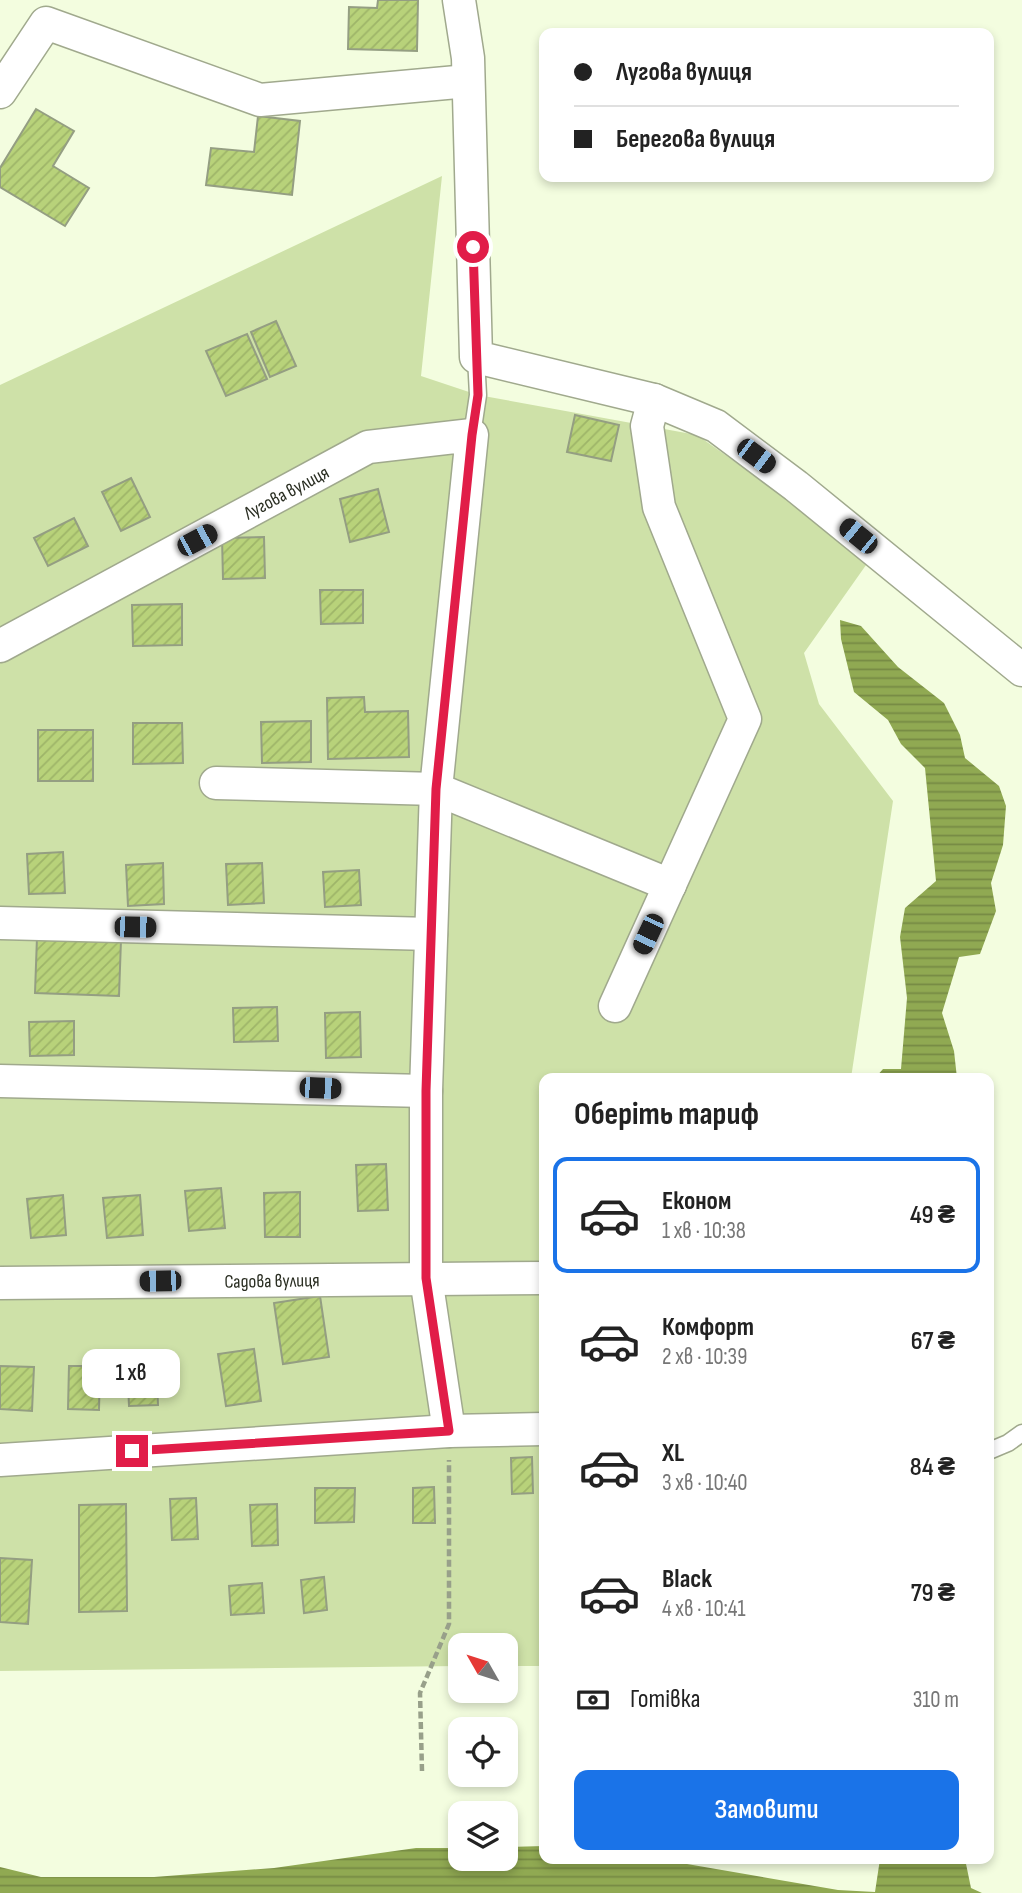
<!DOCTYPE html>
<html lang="uk">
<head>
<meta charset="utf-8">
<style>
  :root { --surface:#fff; --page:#f6f6f6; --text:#222; --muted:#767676; --line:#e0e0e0; --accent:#1a73e8 }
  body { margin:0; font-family:"Sofia Sans Condensed",sans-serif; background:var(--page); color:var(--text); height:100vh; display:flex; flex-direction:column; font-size:26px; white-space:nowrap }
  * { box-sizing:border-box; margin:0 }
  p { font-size:23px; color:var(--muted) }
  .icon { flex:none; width:38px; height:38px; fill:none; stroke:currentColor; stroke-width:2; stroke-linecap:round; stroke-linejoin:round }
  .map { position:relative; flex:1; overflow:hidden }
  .panel { position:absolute; left:539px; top:1073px; width:455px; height:791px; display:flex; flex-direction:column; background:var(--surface); border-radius:14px; box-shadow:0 4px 10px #0003 }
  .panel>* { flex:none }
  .banner { position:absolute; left:539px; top:28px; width:455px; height:154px; border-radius:14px; box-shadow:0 4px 10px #0003; display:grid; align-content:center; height:154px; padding:0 35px; background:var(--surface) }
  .needle { width:46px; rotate:309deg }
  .controls { position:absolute; left:448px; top:1633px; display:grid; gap:14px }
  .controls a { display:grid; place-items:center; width:70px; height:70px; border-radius:14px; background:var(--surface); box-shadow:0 4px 10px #0003; font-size:35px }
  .end { position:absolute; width:32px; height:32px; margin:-16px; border:9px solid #e11d48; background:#fff; box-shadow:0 0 0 4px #fff }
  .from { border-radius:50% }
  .bubble { position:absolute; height:49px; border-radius:14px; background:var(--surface); box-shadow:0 4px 10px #0003; font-size:23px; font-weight:600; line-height:49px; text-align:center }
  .car { position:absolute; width:21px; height:42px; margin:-21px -10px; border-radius:9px; box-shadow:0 0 5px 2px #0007; background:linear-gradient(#222 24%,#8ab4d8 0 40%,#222 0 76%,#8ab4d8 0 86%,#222 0) }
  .banner b { display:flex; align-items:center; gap:24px; height:66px; font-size:26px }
  .banner b+b { border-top:2px solid var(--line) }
  .banner i { width:18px; height:18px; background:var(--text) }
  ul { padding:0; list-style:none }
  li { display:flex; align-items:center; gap:21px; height:116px; margin:0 14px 10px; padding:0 21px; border:4px solid transparent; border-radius:14px }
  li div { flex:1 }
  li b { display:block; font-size:26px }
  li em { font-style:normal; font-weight:600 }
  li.active { border-color:var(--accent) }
  li>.icon { width:63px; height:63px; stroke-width:1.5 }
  h2 { padding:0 35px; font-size:32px; line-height:84px }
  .pay { display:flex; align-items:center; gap:18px; height:77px; padding:0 35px; font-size:26px }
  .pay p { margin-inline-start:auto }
  .button { display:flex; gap:14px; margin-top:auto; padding:14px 35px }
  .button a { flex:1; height:80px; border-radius:14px; background:var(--accent); color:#fff; font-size:28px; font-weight:600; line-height:80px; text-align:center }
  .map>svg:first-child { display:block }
</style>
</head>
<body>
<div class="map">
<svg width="1022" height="1893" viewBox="0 0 1022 1893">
  <defs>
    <pattern id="water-rules" width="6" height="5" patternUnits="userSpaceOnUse" patternTransform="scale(1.75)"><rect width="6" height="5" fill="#90a952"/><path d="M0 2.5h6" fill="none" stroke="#768a44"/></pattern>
    <pattern id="building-hatch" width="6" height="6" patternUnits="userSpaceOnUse" patternTransform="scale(1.75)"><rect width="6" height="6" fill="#b8d27a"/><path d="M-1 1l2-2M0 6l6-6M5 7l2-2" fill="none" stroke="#9eb569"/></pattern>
  </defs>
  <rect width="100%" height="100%" fill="#f3fddf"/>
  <!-- garden -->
  <polygon fill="#cee1a8" points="442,176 421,376 478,395 697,435 871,558 804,653 819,704 893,801 851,1078 544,1078 544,1666 506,1666 506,1645 460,1645 460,1666 0,1671 0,385"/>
  <!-- water -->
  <g fill="url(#water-rules)">
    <polygon points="840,620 861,626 898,667 944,703 960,735 965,758 999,786 1006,806 1003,845 991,883 996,911 980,954 959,957 942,1013 954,1051 957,1078 875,1078 883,1069 901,1069 907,998 900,937 905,908 936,881 925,768 901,744 888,720 854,692 841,639"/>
    <polygon points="544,1846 544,1858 658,1859 838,1890 875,1892 880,1859 965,1859 971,1888 982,1893 0,1893 0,1867 41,1877 154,1877 274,1868 416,1848 460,1848 460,1858 506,1858 506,1847"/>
  </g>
  <!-- building -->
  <g fill="url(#building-hatch)" stroke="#949e82" stroke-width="2">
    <polygon points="378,0 418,0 417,51 348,49 349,7 377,8"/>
    <polygon points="36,109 74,131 53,166 89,188 65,226 0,187 0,168"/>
    <polygon points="258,116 300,121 292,195 206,185 211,148 254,152"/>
    <polygon points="276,321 296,366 270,377 251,332"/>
    <polygon points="247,334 267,379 226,396 206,351"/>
    <polygon points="575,415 619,425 611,461 567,452"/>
    <polygon points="131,478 150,517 121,531 102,492"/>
    <polygon points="378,489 389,532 350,542 340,499"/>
    <polygon points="74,518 88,546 48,566 34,538"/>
    <polygon points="264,537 265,578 223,579 222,538"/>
    <polygon points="320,590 363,590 363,623 321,624"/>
    <polygon points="182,604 182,645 133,646 132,605"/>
    <polygon points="364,697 365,712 408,711 409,757 328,759 327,698"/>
    <polygon points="311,721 311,762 262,763 261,722"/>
    <polygon points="133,723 182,723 183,763 133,764"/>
    <rect x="38" y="730" width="55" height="51"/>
    <polygon points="63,852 65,893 29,894 27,854"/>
    <polygon points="163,863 164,904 128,906 126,865"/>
    <polygon points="262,863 264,903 228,905 226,864"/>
    <polygon points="359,870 361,905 325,907 323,872"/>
    <polygon points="37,937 121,940 119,996 35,993"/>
    <polygon points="277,1007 278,1041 234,1042 233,1008"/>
    <polygon points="360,1012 361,1057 326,1058 325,1013"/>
    <polygon points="74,1021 74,1055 30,1056 29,1022"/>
    <polygon points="386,1164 388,1210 358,1211 356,1165"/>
    <polygon points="221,1188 225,1228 189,1231 185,1191"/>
    <polygon points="300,1192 300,1237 265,1237 264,1193"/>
    <polygon points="63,1195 66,1235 31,1238 27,1199"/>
    <polygon points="140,1195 143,1235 107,1238 103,1198"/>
    <polygon points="320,1296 329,1357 283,1364 274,1303"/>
    <polygon points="254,1349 261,1401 226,1406 218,1354"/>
    <polygon points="156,1358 158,1405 129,1406 127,1360"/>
    <polygon points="0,1366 34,1367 32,1411 0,1409"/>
    <polygon points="69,1366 100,1366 99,1410 68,1409"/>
    <polygon points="532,1457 533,1493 512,1494 511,1458"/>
    <polygon points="434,1487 435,1523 413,1523 413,1488"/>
    <polygon points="315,1488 355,1488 354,1522 315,1523"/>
    <polygon points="196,1498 198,1539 172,1540 170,1499"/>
    <polygon points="126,1504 127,1611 79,1612 79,1505"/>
    <polygon points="277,1504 278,1545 252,1546 250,1505"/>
    <polygon points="0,1558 32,1560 28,1624 0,1622"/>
    <polygon points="324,1577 327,1610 304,1613 301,1580"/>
    <polygon points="262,1583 264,1613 231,1615 229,1586"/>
  </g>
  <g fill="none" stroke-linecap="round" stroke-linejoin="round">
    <!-- lane casing -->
    <g stroke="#a0a98d" stroke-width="19">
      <g id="lane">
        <polyline points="472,435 478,395 476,357"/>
        <polyline points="989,1451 1008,1443 1022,1433"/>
      </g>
    </g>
    <!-- street casing -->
    <g stroke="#a0a98d" stroke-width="35">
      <g id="street">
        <polyline points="459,0 468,58 476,357 654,400 716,426 796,486 1022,670"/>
        <polyline points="0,92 46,23 260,100 468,81"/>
        <polyline points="0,646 368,447 472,435 436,789 426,1091 426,1278 449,1431"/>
        <polyline points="216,783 436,789 670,885"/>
        <polyline points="0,923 431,934"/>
        <polyline points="615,1006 745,719 659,507 647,426 654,400"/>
        <polyline points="0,1081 426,1091"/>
        <polyline points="0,1283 544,1278"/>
        <polyline points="0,1460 449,1431 544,1429"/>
      </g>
    </g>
    <!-- path -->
    <polyline stroke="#98a08a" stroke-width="4.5" stroke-dasharray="7 3.5" stroke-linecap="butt" points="422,1771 420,1693 449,1624 449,1460"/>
    <!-- lane -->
    <use href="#lane" stroke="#fff" stroke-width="16"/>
    <!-- street -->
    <use href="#street" stroke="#fff" stroke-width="32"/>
  </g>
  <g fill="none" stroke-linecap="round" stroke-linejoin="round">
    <!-- route -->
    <polyline stroke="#e11d48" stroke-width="9" points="132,1451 449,1431 426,1278 426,1091 436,789 472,435 478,395 473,247"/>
  </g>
  <g text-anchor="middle" stroke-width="5" stroke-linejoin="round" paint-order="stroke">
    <!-- street labels -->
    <g font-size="19" fill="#2a2e22" stroke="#fff">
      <text transform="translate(286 492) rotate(-28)" y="7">Лугова вулиця</text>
      <text transform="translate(272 1280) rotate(-1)" y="7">Садова вулиця</text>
    </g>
  </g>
</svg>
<div class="controls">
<a><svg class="needle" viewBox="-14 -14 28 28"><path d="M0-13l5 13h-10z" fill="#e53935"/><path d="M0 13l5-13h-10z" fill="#767676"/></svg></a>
<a><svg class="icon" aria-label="locate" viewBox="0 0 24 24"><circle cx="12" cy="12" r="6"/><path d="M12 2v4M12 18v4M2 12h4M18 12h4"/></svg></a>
<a><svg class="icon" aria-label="layers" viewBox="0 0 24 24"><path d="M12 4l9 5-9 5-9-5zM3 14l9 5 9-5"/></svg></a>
</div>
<i class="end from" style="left:473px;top:247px"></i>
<i class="end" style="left:132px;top:1451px"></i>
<div class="bubble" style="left:82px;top:1349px;width:98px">1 хв</div>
<i class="car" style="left:756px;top:456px;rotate:127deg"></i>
<i class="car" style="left:858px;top:536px;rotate:309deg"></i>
<i class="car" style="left:197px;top:540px;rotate:62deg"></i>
<i class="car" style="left:135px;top:927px;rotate:91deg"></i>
<i class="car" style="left:648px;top:934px;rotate:205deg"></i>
<i class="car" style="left:320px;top:1088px;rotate:92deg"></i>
<i class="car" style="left:160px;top:1281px;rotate:269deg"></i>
<div class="banner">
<b><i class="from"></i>Лугова вулиця</b>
<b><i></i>Берегова вулиця</b>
</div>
<section class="panel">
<h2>Оберіть тариф</h2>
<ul>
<li class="active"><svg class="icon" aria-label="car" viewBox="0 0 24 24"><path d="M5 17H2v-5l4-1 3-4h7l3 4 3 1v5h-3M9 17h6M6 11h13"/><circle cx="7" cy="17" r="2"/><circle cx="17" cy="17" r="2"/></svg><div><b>Економ</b><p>1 хв · 10:38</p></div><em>49 ₴</em></li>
<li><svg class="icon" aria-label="car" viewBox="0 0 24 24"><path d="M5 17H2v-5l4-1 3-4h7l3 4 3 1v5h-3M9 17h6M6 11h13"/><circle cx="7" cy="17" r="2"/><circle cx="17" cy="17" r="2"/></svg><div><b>Комфорт</b><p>2 хв · 10:39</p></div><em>67 ₴</em></li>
<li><svg class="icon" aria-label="car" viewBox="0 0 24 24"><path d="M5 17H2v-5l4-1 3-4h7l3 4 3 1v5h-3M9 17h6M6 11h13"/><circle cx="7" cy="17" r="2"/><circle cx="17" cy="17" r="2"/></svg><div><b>XL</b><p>3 хв · 10:40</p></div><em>84 ₴</em></li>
<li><svg class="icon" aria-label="car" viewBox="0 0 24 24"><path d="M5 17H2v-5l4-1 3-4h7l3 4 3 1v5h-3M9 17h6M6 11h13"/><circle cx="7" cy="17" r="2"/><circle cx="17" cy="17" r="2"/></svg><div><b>Black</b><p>4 хв · 10:41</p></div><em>79 ₴</em></li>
</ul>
<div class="pay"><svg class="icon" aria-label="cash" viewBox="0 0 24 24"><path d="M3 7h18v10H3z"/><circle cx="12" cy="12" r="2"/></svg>Готівка<p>310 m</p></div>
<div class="button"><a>Замовити</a></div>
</section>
</div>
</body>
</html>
